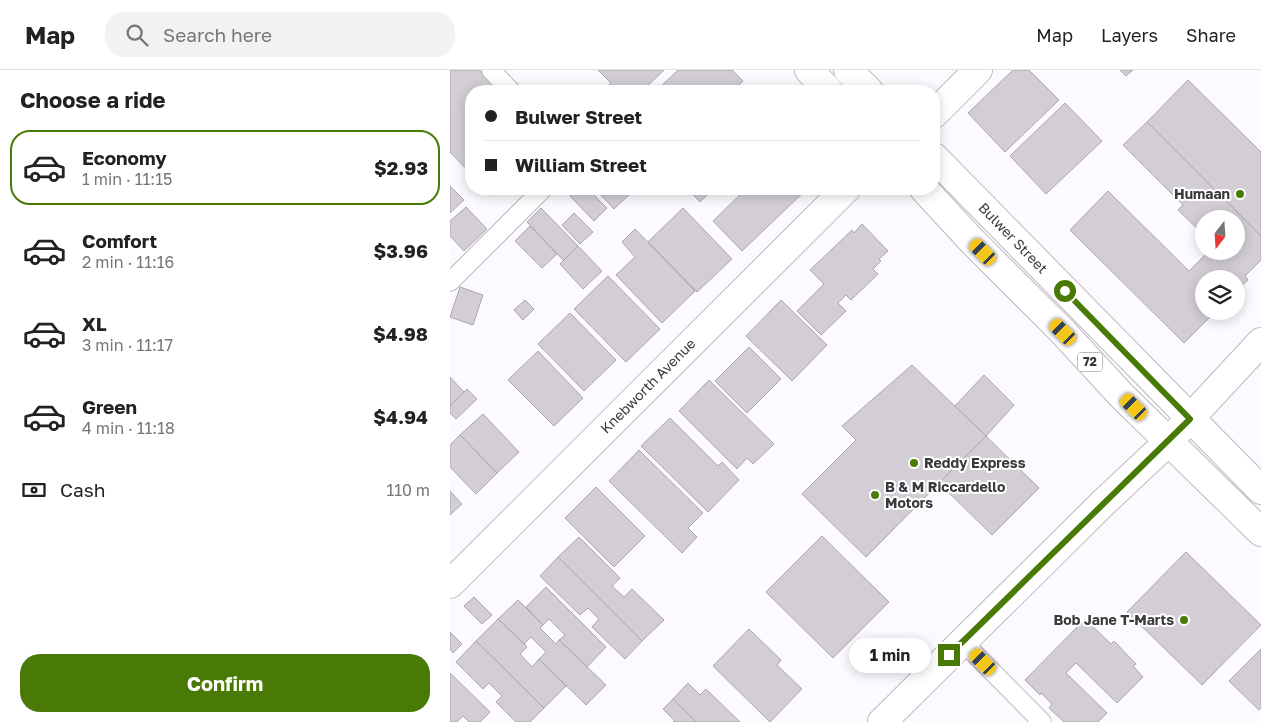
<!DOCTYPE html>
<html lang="en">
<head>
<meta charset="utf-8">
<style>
  :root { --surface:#fff; --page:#f2f2f2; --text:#222; --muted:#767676; --line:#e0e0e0; --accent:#487a05 }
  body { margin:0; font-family:"Golos Text",sans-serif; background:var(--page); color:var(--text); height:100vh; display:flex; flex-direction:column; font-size:19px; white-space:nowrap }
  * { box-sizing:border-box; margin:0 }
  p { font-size:16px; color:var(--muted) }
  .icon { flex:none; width:28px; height:28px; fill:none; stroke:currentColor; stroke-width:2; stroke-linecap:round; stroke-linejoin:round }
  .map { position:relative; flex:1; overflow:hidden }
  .panel { display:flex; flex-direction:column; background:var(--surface); width:450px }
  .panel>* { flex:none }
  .guide { position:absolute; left:15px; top:15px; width:475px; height:110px; border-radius:20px; box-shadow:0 2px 12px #0003; display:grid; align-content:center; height:110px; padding:0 20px; background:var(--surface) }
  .needle { width:32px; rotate:197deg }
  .controls { position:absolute; left:745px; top:140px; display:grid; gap:10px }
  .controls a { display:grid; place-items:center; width:50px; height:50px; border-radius:50%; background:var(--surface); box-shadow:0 2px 12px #0003; font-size:25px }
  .end { position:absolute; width:22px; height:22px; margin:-11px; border:6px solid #487a05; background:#fff; box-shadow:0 0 0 2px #fff }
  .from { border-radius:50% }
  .bubble { position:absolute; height:35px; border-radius:18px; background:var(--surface); box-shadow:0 2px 12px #0003; font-size:16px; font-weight:700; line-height:35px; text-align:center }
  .car { position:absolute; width:15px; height:30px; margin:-15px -8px; border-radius:6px; box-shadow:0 0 4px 1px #0007; background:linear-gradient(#f5c518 24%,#345 0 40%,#f5c518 0 76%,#345 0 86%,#f5c518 0) }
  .guide b { display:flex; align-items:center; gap:18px; height:48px; font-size:19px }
  .guide b+b { border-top:1px solid var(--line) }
  .guide i { width:12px; height:12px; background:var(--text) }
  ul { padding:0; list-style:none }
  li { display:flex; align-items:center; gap:15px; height:75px; margin:0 10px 8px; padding:0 10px; border:2px solid transparent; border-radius:20px }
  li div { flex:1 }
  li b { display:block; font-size:19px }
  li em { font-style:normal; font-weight:700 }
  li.selected { border-color:var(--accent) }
  li>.icon { width:45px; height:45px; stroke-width:1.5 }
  h2 { padding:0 20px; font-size:22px; line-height:60px }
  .pay { display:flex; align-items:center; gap:12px; height:55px; padding:0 20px; font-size:19px }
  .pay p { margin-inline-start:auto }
  .primary-button { display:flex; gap:10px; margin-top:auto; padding:10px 20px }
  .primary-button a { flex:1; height:58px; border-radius:20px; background:var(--accent); color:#fff; font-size:20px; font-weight:700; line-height:58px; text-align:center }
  header { display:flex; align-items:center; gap:30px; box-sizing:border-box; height:70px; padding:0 25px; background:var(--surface); border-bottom:1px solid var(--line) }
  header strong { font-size:24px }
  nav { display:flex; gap:28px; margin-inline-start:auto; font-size:18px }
  .search { width:350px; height:45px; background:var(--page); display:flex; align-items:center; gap:12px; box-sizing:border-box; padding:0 18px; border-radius:20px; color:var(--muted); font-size:19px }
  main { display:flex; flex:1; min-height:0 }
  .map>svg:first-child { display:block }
</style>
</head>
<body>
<header>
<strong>Map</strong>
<div class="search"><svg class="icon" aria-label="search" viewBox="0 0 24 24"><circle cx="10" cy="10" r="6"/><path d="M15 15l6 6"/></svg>Search here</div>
<nav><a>Map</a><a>Layers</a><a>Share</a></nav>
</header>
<main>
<section class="panel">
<h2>Choose a ride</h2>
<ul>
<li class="selected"><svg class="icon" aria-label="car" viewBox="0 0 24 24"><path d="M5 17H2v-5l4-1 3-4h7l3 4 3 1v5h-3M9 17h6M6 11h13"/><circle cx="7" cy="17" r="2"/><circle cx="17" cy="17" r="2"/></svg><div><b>Economy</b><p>1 min · 11:15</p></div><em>$2.93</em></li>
<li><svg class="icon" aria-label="car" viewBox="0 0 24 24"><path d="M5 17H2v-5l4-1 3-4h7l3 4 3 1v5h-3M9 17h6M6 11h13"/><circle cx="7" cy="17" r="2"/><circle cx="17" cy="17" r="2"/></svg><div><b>Comfort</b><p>2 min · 11:16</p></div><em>$3.96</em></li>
<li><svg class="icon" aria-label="car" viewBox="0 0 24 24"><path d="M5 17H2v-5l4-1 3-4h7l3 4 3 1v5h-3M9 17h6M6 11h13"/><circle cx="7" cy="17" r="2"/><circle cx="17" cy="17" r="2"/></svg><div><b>XL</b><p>3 min · 11:17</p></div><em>$4.98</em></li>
<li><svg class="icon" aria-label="car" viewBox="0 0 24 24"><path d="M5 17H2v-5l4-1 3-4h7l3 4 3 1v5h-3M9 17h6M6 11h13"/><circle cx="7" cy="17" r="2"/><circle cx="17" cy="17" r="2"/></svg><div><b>Green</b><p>4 min · 11:18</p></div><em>$4.94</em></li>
</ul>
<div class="pay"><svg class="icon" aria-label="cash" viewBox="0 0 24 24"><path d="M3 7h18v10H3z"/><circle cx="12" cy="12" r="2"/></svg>Cash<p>110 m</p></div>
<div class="primary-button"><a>Confirm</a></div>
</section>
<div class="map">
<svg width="811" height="652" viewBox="0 0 811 652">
  <rect width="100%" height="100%" fill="#fdfaff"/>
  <!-- building -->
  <g fill="#d3ced6" stroke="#aaa6ad">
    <polygon points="0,0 29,0 45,17 41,21 21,21 20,103 0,82"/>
    <polygon points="148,0 214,0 192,21 152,21 161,13"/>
    <polygon points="228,0 282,0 293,11 283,21 206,21"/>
    <polygon points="563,0 579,0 609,30 555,82 518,43"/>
    <polygon points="670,0 683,0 676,6"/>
    <polygon points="738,10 811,82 811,166 697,52"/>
    <polygon points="615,33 652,71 596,124 560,86"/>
    <polygon points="697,52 811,166 811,190 795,206 798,210 786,221 786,209 754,209 754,241 766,241 734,273 620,160 658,121 739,201 759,181 786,181 786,149 754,149 754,165 728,140 733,135 673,75"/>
    <polygon points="0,116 14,130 0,143"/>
    <polygon points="127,119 138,119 157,138 144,151 120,126"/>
    <polygon points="145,119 185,119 164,139"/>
    <polygon points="238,119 263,119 250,132"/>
    <polygon points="296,119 357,119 292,181 263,151"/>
    <polygon points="16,137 37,159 14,181 0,166 0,151"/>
    <polygon points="91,138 128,176 114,191 77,152"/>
    <polygon points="233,138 282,189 247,222 198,172"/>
    <polygon points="124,143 143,162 130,174 112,155"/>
    <polygon points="412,154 438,181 429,189 431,191 423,199 428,204 401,230 396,225 388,233 396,241 371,265 347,241 374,214 360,200 402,160 404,163"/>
    <polygon points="80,156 107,184 92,198 65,171"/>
    <polygon points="185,159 245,221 212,253 166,205 185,187 172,172"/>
    <polygon points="128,176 152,201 133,219 110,194"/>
    <polygon points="158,206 210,259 176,292 124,239"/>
    <polygon points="10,217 33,225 23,255 0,247"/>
    <polygon points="75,230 84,239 73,250 64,240"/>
    <polygon points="331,230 377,275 342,311 296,266"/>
    <polygon points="120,243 166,290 134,321 88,274"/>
    <polygon points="299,277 331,309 297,343 265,311"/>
    <polygon points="88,281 133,328 104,356 58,310"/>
    <polygon points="462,295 536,366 416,487 352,424 406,370 392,356"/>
    <polygon points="534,305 564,335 536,366 505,336"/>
    <polygon points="0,307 14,322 0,336"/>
    <polygon points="259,310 324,374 303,394 297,388 287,399 229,341"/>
    <polygon points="17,319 27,329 6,349 0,343 0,336"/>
    <polygon points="33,344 69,382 47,403 10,365"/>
    <polygon points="220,348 268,396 272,392 289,410 258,442 191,376"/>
    <polygon points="10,365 47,403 26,424 0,397 0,375"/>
    <polygon points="536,366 589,418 542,465 489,413"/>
    <polygon points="189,380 253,443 238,458 247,467 232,483 159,411"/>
    <polygon points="146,417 195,466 164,497 115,448"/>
    <polygon points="0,421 12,434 0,445"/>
    <polygon points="372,466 439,532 383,588 316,522"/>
    <polygon points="129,467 170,508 162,516 174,527 182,519 214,550 192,571 108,487"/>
    <polygon points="736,482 811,555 752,615 677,542"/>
    <polygon points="108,487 192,571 175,589 142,557 149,549 138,538 130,545 90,506"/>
    <polygon points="96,517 156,577 137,597 109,570 115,565 99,549 93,555 76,537"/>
    <polygon points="24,527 42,545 32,554 14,536"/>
    <polygon points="68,530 93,555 90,558 106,574 109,570 156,615 136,635 89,589 96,582 81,567 74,574 48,549"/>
    <polygon points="48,549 77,577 70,584 82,597 89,589 116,616 94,638 26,571"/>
    <polygon points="635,549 661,574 664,571 686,594 683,596 693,607 667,633 626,593 616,603 657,643 648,652 614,652 599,638 602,634 591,623 590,625 575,610"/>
    <polygon points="299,559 331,590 327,595 352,619 320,652 263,596"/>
    <polygon points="0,562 12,574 3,583 0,579"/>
    <polygon points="26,571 94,638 80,652 66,652 46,632 52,626 39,613 33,619 6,592"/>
    <polygon points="811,579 811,638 809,640 779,611"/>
    <polygon points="0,603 40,642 30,652 19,652 13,646 7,652 0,652"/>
    <polygon points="238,613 250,625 256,619 290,652 246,652 223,629"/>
    <polygon points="223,629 246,652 223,652 225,651 213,639"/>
  </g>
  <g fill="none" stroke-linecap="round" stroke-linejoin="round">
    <!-- lane casing -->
    <g stroke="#beb9c0" stroke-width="20">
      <g id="lane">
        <polyline points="41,0 61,21"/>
        <polyline points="0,212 93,119"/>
        <polyline points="512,571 592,652"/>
      </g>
    </g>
    <!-- street casing -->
    <g stroke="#beb9c0" stroke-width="30">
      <g id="street">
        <polyline points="484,44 528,0"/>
        <polyline points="0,514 396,119"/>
      </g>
    </g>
    <!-- primary casing -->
    <g stroke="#beb9c0" stroke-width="30">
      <g id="primary">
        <polyline points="359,0 379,21"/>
        <polyline points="398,0 419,21"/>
        <polyline points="484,87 811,420"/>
        <polyline points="474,119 523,172 613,262 672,326 811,462"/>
        <polyline points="432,652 652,434 718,372 811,272"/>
      </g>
    </g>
    <!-- lane -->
    <use href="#lane" stroke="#fff" stroke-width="18"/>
    <!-- street -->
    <use href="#street" stroke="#fff" stroke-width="28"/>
    <!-- primary -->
    <use href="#primary" stroke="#fff" stroke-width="28"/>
  </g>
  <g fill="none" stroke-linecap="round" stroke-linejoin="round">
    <!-- route -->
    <polyline stroke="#487a05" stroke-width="6" points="499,585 740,349 615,221"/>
  </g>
  <!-- markers -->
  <g fill="#487a05" stroke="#fff" stroke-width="2">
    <circle cx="790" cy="124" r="5"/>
    <circle cx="464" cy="393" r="5"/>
    <circle cx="425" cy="425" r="5"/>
    <circle cx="734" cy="550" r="5"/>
  </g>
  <g text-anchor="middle" stroke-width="4" stroke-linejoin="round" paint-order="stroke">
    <!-- shield labels -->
    <rect fill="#fff" stroke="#767476" stroke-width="1" x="627.5" y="282.5" width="25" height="19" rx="4"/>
    <g font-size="12" font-weight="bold" fill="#3b393c">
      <text x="640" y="296">72</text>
    </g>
    <!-- poi labels -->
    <g font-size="14" font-weight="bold" fill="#3b393c" stroke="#fff" text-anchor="end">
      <text x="780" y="129">Humaan</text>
      <text x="474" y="398" text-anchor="start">Reddy Express</text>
      <text x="435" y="422" text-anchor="start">B &amp; M Riccardello<tspan x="435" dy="16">Motors</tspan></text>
      <text x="724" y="555">Bob Jane T-Marts</text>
    </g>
    <!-- street labels -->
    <g font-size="14" fill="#3b393c" stroke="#fff">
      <text transform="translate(563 168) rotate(46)" y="5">Bulwer Street</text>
      <text transform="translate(198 316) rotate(-45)" y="5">Knebworth Avenue</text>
    </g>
  </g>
</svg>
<div class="controls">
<a><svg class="needle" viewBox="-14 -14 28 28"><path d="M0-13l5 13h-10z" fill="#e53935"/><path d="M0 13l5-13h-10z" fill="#767676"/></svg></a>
<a><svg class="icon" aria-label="layers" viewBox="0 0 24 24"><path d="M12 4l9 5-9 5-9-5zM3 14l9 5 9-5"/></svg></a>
</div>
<i class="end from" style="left:615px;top:221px"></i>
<i class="end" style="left:499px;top:585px"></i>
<div class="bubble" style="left:399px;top:568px;width:82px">1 min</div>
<i class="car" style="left:533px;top:182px;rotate:315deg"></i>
<i class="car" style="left:613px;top:262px;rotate:315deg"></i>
<i class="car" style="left:684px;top:337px;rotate:315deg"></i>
<i class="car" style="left:533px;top:592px;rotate:315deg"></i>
<div class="guide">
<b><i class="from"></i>Bulwer Street</b>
<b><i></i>William Street</b>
</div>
</div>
</main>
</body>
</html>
